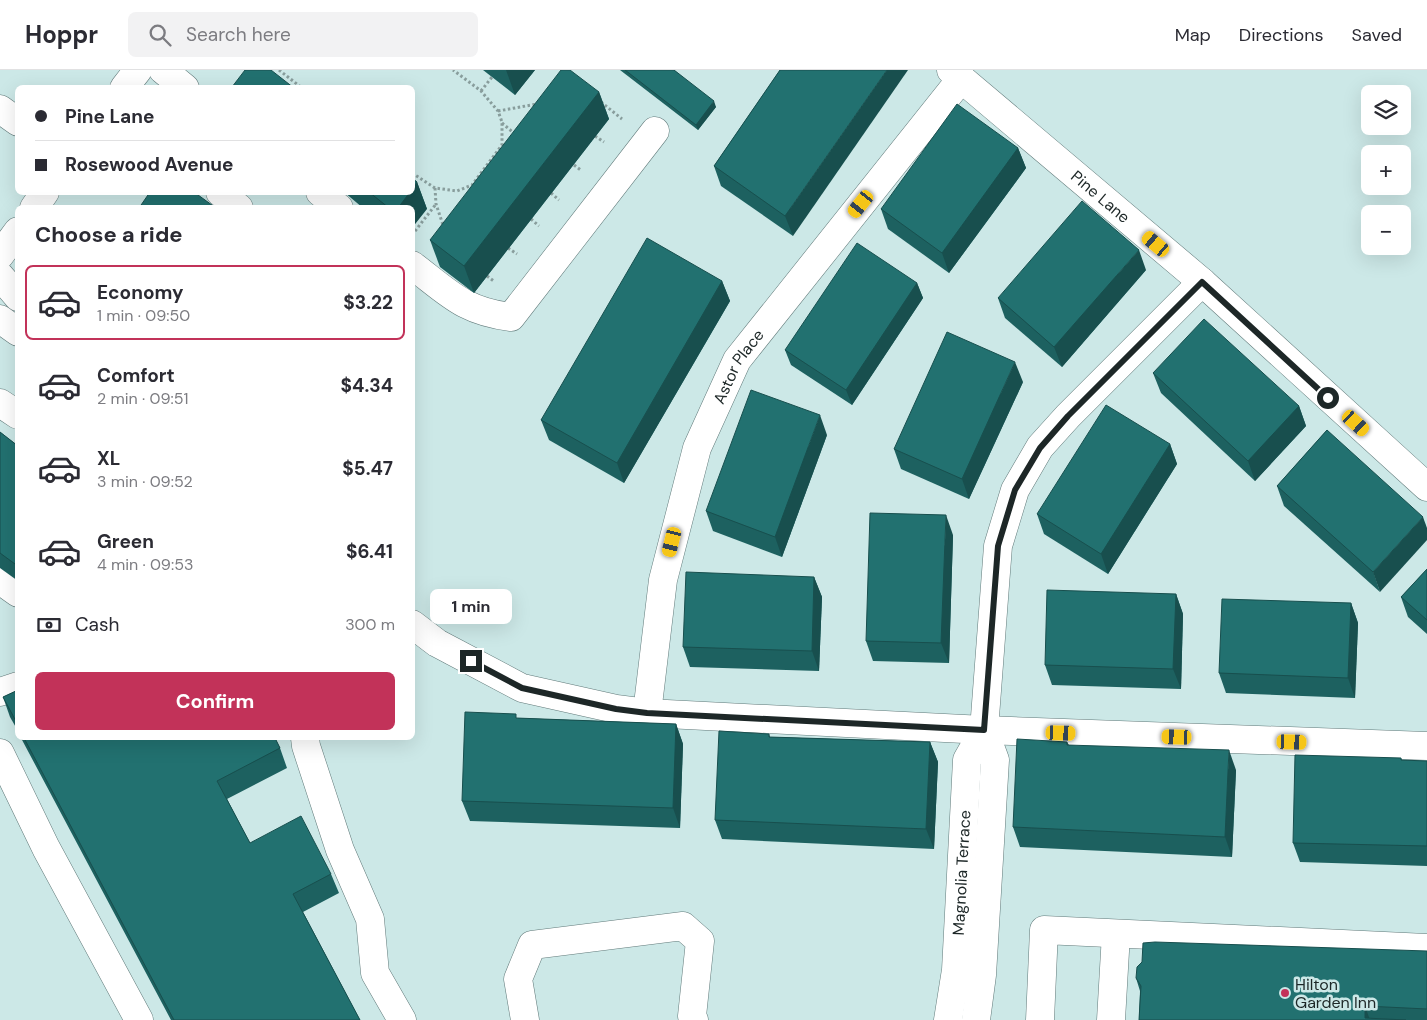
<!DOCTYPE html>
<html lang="en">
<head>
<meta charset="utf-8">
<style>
  :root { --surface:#fff; --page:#f2f2f3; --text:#2b2b33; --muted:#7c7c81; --line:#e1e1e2; --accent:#c23259 }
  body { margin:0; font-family:"DM Sans",sans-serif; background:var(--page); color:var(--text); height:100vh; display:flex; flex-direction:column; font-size:19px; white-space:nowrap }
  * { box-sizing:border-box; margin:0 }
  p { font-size:16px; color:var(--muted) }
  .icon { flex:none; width:28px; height:28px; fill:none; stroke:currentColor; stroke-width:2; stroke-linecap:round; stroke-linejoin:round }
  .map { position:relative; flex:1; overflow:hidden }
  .drawer { position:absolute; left:15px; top:135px; width:400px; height:535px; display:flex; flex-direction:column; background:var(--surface); border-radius:8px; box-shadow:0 5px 20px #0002 }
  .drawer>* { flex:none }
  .banner { position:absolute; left:15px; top:15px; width:400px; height:110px; border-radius:8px; box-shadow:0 5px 20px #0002; display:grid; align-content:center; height:110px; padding:0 20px; background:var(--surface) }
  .tools { position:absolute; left:1361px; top:15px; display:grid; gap:10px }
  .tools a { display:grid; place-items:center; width:50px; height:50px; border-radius:8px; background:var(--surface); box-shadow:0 5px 20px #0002; font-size:25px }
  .end { position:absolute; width:22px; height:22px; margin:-11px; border:6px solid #1d2727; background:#fff; box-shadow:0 0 0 2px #fff }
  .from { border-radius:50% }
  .bubble { position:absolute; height:35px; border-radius:8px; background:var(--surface); box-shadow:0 5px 20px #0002; font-size:16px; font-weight:700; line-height:35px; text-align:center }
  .car { position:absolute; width:15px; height:30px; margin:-15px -8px; border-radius:6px; box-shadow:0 0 4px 1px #0007; background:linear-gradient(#f5c518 24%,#345 0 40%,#f5c518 0 76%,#345 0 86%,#f5c518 0) }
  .banner b { display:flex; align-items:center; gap:18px; height:48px; font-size:19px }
  .banner b+b { border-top:1px solid var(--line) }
  .banner i { width:12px; height:12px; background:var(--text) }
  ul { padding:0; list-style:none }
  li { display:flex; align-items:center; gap:15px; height:75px; margin:0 10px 8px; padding:0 10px; border:2px solid transparent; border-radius:8px }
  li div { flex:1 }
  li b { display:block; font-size:19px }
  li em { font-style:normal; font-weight:700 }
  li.current { border-color:var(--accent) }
  li>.icon { width:45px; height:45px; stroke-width:1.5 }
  h2 { padding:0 20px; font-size:22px; line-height:60px }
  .pay { display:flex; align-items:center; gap:12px; height:55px; padding:0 20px; font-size:19px }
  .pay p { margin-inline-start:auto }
  .button { display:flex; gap:10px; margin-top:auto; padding:10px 20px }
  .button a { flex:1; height:58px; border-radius:8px; background:var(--accent); color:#fff; font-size:20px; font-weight:700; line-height:58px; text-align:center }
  header { display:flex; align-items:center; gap:30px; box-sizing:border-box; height:70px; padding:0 25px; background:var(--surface); border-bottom:1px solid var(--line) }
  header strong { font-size:24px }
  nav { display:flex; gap:28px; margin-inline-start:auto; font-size:18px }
  .search { width:350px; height:45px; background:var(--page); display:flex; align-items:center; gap:12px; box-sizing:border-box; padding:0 18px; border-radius:8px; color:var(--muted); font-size:19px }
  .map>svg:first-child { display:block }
</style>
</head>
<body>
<header>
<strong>Hoppr</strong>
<div class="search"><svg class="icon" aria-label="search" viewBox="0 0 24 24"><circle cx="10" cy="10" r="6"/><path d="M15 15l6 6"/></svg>Search here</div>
<nav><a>Map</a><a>Directions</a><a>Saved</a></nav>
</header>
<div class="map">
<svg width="1427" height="950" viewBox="0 0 1427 950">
  <rect width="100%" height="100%" fill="#cce8e7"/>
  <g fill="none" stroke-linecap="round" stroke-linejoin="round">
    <!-- minor casing -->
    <g stroke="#617a7a" stroke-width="29">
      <g id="minor">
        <polyline points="163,0 185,18"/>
        <path id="s1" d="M 951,0 L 1202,212 L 1427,417"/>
        <polyline points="124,18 138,0"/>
        <polyline points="0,39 18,52"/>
        <polyline points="220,122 239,138"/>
        <polyline points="320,122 339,138"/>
        <polyline points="34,138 45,122"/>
        <polyline points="0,185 18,161"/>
        <path d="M 412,195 C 449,223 463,241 511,247 L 655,61"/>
        <polyline points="0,206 18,227"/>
        <polyline points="0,249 18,262"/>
        <polyline points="0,333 18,345"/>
        <polyline points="0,510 18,523"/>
        <polyline points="412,554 437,573 522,618 616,639 647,643 984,660 1427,676"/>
        <polyline points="0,622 18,616"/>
        <path id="s2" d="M 647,643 L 663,510 L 697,378 L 737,290 L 961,9"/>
        <polyline points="305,668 306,676 340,780 370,849 375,903 402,950"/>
        <polyline points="0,683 46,778 139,950"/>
        <polyline points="525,950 518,909 532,875 683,856 700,871 692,946 694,950"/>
        <path id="s3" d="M 948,950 L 956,900 L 967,690 L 984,660"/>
        <polyline points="976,950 982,905 995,690 984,660 998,476 1015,420 1040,377 1068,346 1202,212"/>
        <polyline points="1040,950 1044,860 1427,878"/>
        <polyline points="1111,950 1116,864"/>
      </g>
    </g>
    <!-- path -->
    <g stroke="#889d9c" stroke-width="3" stroke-dasharray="2.5 2.5" stroke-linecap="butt">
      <polyline points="279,0 302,18"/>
      <polyline points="481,21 492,7"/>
      <polyline points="601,32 622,49"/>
      <polyline points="498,41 537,34"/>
      <polyline points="502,53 516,65"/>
      <polyline points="595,66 604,72"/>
      <polyline points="574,95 582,101"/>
      <polyline points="412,103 435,118 457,121 472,115 502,75 502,52 498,41 481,21 453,0"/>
      <polyline points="435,118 436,134 443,155"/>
      <polyline points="551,123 559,130"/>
      <polyline points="531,149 539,156"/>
      <polyline points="412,165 436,134"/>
      <polyline points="508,178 517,184"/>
      <polyline points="487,206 495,212"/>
    </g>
    <!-- minor -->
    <use href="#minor" stroke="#fff" stroke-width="28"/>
  </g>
  <!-- wall -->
  <g fill="#1d6160">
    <polygon points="483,0 535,0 515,25"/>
    <polygon points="620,0 674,0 716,37 698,60"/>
    <polygon points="780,0 793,166 721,116 714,96"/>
    <polygon points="599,22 609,49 474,223 440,197 430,170"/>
    <polygon points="1018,78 1026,98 949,203 888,159 881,139"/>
    <polygon points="417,112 427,139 412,138 363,138 344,122 412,122"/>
    <polygon points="1146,200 1062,297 1005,248 998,228"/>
    <polygon points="722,211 730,231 624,413 549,370 541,350"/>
    <polygon points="917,213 923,228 852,335 791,295 785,280"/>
    <polygon points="1153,303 1299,336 1306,356 1255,411 1161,323"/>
    <polygon points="1023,312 969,429 901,399 894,379"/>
    <polygon points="1327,360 1380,522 1284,436 1277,416"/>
    <polygon points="0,362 18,376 18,511 0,498"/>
    <polygon points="827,365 782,487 713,461 706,441"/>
    <polygon points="1170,374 1177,394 1108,504 1044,464 1037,444"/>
    <polygon points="953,465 949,593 873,591 866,571"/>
    <polygon points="1427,499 1427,564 1408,547 1401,527"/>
    <polygon points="814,507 822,527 819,601 690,597 683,577"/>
    <polygon points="1176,524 1183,544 1181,619 1052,615 1045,595"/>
    <polygon points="1351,533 1358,553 1355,628 1226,623 1219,603"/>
    <polygon points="18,620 18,661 10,647 3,627"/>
    <polygon points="518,648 676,654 683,674 680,758 470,751 462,731"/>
    <polygon points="769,664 770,667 930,672 938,692 934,779 722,769 715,750"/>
    <polygon points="21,668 275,668 280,678 287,698 227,729 250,773 331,804 339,823 303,842 360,950 171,950"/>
    <polygon points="1067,672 1069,675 1236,700 1232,787 1020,777 1013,757"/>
    <polygon points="1401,688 1402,690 1427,691 1427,796 1300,792 1293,773"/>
    <polygon points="1427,881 1427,950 1139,950 1140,921 1136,908"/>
  </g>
  <!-- shaded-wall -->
  <g fill="#184f4e">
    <polygon points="506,0 535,0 515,25"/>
    <polygon points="887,0 908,0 793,166 785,146"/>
    <polygon points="599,22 609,49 474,223 464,196"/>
    <polygon points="714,31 716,37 698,60 696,55"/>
    <polygon points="1018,78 1026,98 949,203 942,183"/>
    <polygon points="417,112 427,139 412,158 412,138 398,138 410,122 412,122 412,119"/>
    <polygon points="1139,180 1146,200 1062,297 1054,277"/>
    <polygon points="722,211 730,231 624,413 617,393"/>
    <polygon points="917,213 923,228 852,335 846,320"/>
    <polygon points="1015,292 1023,312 969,429 962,409"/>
    <polygon points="1299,336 1306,356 1255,411 1248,391"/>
    <polygon points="820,345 827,365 782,487 775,467"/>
    <polygon points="1170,374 1177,394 1108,504 1101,484"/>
    <polygon points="946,445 953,465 949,593 941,573"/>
    <polygon points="1423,447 1427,458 1427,470 1380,522 1373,502"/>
    <polygon points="18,491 18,503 15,494"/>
    <polygon points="814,507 822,527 819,601 812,581"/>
    <polygon points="1176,524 1183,544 1181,619 1173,599"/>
    <polygon points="1351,533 1358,553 1355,628 1348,608"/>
    <polygon points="676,654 683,674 680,758 673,738"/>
    <polygon points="930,672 938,692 934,779 926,759"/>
    <polygon points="1229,680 1236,700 1232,787 1225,767"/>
    <polygon points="1365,936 1370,950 1365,948"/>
  </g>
  <!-- building -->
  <g fill="#227170" stroke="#184f4e">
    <polygon points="245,0 271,0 294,18 233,18 232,17"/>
    <polygon points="561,0 570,0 599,22 464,196 430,170"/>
    <polygon points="625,0 674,0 714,31 696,55"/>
    <polygon points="780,0 887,0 785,146 714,96"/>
    <polygon points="957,34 1018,78 942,183 881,139"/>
    <polygon points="412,108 417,112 412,119"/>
    <polygon points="150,122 194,122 216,138 139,138"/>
    <polygon points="369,122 410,122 398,138 389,138"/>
    <polygon points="1082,131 1139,180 1054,277 998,228"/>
    <polygon points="647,168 722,211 617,393 541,350"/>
    <polygon points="857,173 917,213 846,320 785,280"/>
    <polygon points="1204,249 1299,336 1248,391 1153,303"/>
    <polygon points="947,262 1015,292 962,409 894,379"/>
    <polygon points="751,320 820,345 775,467 706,441"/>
    <polygon points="1106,335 1170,374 1101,484 1037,444"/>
    <polygon points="1327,360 1423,447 1373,502 1277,416"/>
    <polygon points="0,362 18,376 18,491 15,494 0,483"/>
    <polygon points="870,443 946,445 941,573 866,571"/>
    <polygon points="1427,499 1427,550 1401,527"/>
    <polygon points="686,502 814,507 812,581 683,577"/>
    <polygon points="1047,520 1176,524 1173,599 1045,595"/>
    <polygon points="1222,529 1351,533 1348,608 1219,603"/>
    <polygon points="18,620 18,655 3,627"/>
    <polygon points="465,642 516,644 516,648 676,654 673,738 462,731"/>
    <polygon points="719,661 769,664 769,667 930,672 926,759 715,750"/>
    <polygon points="24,668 275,668 280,678 217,711 250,773 301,746 331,804 293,824 360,950 174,950"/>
    <polygon points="1017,669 1067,672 1067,675 1229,680 1225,767 1013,757"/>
    <polygon points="1295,685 1401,688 1401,690 1427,691 1427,776 1293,773"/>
    <polygon points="1155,872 1427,881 1427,939 1365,936 1365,948 1406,950 1139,950 1141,916 1136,908 1137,897 1142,892 1143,873"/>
  </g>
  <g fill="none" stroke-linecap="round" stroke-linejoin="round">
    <!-- route -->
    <polyline stroke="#1d2727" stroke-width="6" points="471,591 522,618 616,639 647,643 984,660 998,476 1015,420 1040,378 1068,346 1202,212 1328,328"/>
  </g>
  <!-- markers -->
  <circle fill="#c23259" stroke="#cce8e7" stroke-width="2" cx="1285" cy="923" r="5"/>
  <g text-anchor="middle" stroke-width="5" stroke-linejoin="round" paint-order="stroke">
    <!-- street labels -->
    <g font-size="16" fill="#1d2727" stroke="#cce8e7">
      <text dy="6" stroke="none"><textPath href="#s1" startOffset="196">Pine Lane</textPath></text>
      <text dy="6" stroke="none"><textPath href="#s2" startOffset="362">Astor Place</textPath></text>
      <text dy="6" stroke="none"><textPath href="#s3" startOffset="148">Magnolia Terrace</textPath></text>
    </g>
    <!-- poi labels -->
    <g font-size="16" fill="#1d2727" stroke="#cce8e7" text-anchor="start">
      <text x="1295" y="920">Hilton<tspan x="1295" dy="18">Garden Inn</tspan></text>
    </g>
  </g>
</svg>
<div class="tools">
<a><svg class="icon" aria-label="layers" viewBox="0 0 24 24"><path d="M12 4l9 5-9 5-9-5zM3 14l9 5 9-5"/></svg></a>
<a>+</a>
<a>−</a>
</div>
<i class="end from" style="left:1328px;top:328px"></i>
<i class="end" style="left:471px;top:591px"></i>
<div class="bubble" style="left:430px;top:519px;width:82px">1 min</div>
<i class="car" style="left:861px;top:134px;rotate:219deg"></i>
<i class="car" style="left:1156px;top:174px;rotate:310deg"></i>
<i class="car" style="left:1356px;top:353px;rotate:132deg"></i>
<i class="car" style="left:672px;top:472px;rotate:194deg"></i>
<i class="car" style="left:1061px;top:663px;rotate:92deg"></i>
<i class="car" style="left:1177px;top:667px;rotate:272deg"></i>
<i class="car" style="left:1292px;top:672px;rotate:92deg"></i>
<div class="banner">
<b><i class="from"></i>Pine Lane</b>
<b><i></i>Rosewood Avenue</b>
</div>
<section class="drawer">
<h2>Choose a ride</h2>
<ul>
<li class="current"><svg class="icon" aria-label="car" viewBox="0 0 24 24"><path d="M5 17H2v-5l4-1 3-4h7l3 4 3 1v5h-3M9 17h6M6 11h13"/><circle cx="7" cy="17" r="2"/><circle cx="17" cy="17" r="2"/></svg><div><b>Economy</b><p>1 min · 09:50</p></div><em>$3.22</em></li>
<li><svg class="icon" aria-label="car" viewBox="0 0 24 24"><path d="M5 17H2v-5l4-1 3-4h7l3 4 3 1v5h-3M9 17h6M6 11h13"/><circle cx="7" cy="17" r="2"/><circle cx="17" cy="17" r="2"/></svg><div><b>Comfort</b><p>2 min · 09:51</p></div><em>$4.34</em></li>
<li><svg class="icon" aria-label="car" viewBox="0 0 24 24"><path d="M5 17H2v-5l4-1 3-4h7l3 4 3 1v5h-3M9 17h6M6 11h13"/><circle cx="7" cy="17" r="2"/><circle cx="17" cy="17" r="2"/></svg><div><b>XL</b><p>3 min · 09:52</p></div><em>$5.47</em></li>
<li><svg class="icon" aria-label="car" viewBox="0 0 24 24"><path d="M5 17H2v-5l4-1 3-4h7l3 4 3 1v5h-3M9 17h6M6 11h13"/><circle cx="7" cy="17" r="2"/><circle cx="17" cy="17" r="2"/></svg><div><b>Green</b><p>4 min · 09:53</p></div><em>$6.41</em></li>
</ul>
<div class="pay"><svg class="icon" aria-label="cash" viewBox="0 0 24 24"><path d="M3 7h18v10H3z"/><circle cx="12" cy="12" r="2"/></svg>Cash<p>300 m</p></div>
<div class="button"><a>Confirm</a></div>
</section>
</div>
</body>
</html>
